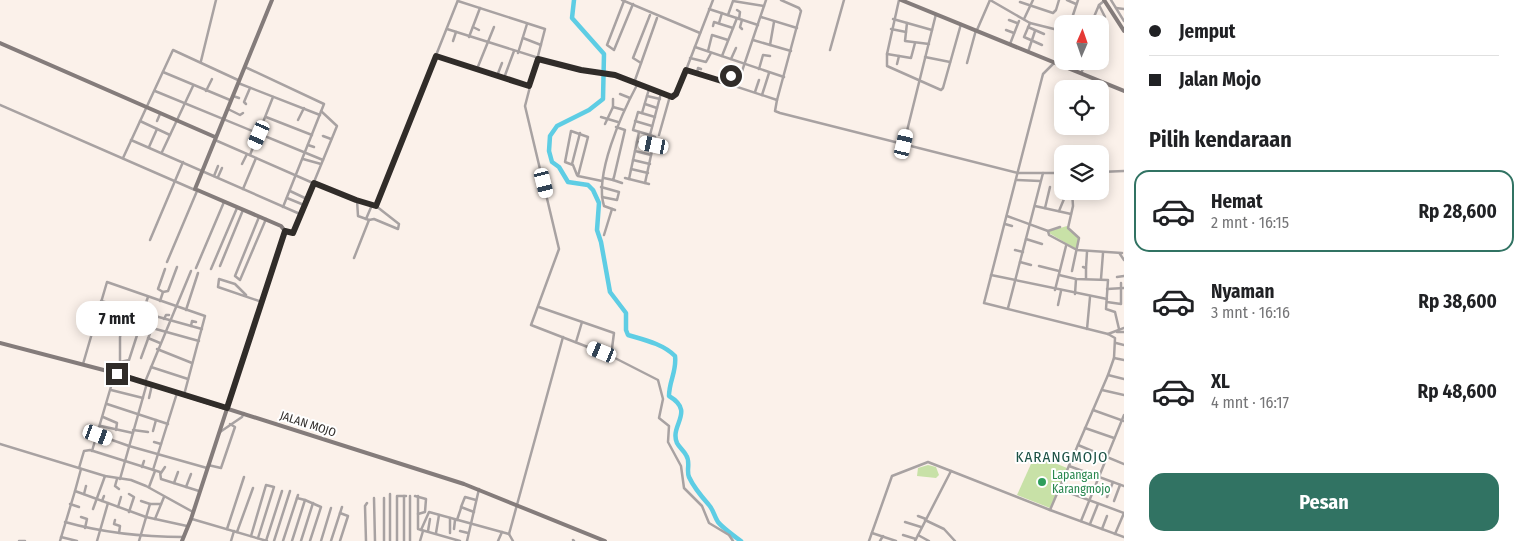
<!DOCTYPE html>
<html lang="id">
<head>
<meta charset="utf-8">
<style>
  :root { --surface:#fff; --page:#f2f2f2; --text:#202124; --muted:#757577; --line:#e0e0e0; --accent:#317363 }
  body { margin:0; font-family:"Fira Sans Condensed",sans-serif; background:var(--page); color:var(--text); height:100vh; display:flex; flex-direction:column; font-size:19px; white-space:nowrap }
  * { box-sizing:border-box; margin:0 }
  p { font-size:16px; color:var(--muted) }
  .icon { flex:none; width:28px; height:28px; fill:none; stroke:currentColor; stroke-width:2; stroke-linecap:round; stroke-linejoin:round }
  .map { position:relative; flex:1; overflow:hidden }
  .drawer { display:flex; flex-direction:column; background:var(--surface); width:400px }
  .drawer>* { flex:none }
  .top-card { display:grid; align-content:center; height:110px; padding:0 25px; background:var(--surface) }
  .needle { width:32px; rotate:2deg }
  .fabs { position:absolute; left:1054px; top:15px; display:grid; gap:10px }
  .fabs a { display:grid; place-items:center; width:55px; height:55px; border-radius:10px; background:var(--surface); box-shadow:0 2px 12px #0003; font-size:25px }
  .end { position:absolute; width:22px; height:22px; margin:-11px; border:6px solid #302c29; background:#fff; box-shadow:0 0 0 2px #fff }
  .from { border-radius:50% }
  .bubble { position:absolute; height:35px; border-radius:15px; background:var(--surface); box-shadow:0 2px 12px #0003; font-size:16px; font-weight:700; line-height:35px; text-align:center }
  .car { position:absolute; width:15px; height:30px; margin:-15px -8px; border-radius:6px; box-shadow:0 0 4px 1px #0007; background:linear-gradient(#fff 24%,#345 0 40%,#fff 0 76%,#345 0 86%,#fff 0) }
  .top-card b { display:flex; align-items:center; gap:18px; height:48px; font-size:19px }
  .top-card b+b { border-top:1px solid var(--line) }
  .top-card i { width:12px; height:12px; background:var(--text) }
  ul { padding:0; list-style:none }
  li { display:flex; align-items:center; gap:15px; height:82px; margin:0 10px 8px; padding:0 15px; border:2px solid transparent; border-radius:15px }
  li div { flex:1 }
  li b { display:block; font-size:19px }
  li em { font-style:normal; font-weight:700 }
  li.on { border-color:var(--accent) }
  li>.icon { width:45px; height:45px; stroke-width:1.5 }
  h2 { padding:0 25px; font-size:22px; line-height:60px }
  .button { display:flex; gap:10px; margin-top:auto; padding:10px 25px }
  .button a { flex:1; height:58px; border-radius:15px; background:var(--accent); color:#fff; font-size:20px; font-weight:700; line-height:58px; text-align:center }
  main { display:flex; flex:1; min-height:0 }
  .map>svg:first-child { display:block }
</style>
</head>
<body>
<main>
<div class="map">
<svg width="1124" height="541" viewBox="0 0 1124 541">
  <rect width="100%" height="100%" fill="#fbf1ea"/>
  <!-- green -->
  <g fill="#c8e1a7">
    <polygon points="1067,226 1079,238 1076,249 1049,233 1050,231"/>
    <polygon points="1035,455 1067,468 1050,508 1017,495"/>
    <polygon points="928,465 936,467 939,475 936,478 917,476 918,468"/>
  </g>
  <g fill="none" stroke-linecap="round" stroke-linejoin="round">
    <!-- river -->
    <path stroke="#5ecde4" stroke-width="4.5" d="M 574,0 L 572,18 L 604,54 L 603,99 L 589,110 L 557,126 L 550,136 L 549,151 L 552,162 L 559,167 L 568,182 L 588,185 L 593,190 L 599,203 L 597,230 L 601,242 L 610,292 L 626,313 L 626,330 L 628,335 C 645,340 663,344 675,356 C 677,371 669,381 669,396 C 696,412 669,425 677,443 C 679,447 684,451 686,455 C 691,462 686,470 689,477 C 694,488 701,496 709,505 C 713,509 714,516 718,522 C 722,527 735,537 741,541"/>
    <!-- street -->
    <g stroke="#a8a2a2" stroke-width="2.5">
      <polyline points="622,0 700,33"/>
      <polyline points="899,0 887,54 887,66 941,90 943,88 961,24"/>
      <polyline points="990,0 1030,23 1062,31"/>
      <polyline points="1067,0 1076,4"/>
      <polyline points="1111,0 1124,21"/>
      <polyline points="458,1 545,29 525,106 559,249 531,325 611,356 658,380 663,399 659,418 669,426 668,442 681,466 684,488 702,506 709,523 729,535 733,541"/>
      <polyline points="624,1 607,45 614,50 633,4"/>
      <polyline points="1020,2 1053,13 1056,10 1059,0"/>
      <polyline points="1099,5 1105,17 1100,30"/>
      <polyline points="1116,8 1124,9"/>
      <polyline points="709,9 758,25"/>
      <polyline points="737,10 740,12 739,19"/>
      <polyline points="728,15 733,1 764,6"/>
      <polyline points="761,17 797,28"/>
      <polyline points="893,19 932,30"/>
      <polyline points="1024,19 1033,0"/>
      <polyline points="1009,20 1017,23"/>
      <polyline points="719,23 722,13"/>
      <polyline points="907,23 905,41 929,44"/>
      <polyline points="1030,23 1024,37 1042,45"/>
      <polyline points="1070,24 1078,0"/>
      <polyline points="1091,24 1099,5 1104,1"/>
      <polyline points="713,26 714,22 733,28"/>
      <polyline points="473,27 479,30"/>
      <polyline points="1028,27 1044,34"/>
      <polyline points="447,29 564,66 615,75 672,97 676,94 686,70 777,100 801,11 799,8 781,0"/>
      <polyline points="742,29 740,27 742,20"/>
      <polyline points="891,29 906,32"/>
      <polyline points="977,30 990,0"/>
      <polyline points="1006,30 1014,33"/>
      <polyline points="469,37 480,8"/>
      <polyline points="523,38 541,45"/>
      <polyline points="753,40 791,51"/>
      <polyline points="453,41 456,32"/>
      <polyline points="1010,44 1019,21"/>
      <polyline points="770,45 774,22"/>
      <polyline points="695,47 784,77"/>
      <polyline points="830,50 844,0"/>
      <polyline points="708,51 712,35 728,40"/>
      <polyline points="1028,52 1035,31"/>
      <polyline points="518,53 527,24"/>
      <polyline points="887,54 911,58 915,43"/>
      <polyline points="436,56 529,87"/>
      <polyline points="722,56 737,18"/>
      <polyline points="925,57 950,62"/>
      <polyline points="690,58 706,62 711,53"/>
      <polyline points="731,59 736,48"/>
      <polyline points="201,61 216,0"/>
      <polyline points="1055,62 1043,74 984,303 1108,334 1115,338 1114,358 1108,375 1050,510 1124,537"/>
      <polyline points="641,63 633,58 650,15"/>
      <polyline points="967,63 976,30"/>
      <polyline points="897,64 899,56"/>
      <polyline points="1057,64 1062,49"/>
      <polyline points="245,67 324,104 283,207"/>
      <polyline points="477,69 494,27"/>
      <polyline points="759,69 763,55 770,56"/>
      <polyline points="686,70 713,0"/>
      <polyline points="1073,70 1076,61"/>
      <polyline points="163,72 230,100"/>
      <polyline points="697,73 698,68 701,69"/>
      <polyline points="1081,73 1087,61"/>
      <polyline points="497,76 502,63"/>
      <polyline points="504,78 514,51"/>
      <polyline points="238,83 320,115"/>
      <polyline points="634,83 657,18"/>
      <polyline points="728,83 730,76 735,77"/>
      <polyline points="737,86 766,0"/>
      <polyline points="155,91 323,160"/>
      <polyline points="206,91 212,79"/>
      <polyline points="755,92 759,80"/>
      <polyline points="620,94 630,98"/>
      <polyline points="762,95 769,73"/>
      <polyline points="233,96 239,98"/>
      <polyline points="647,96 660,99"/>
      <polyline points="777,100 775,111 780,113 1018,173 1062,173"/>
      <polyline points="246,104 244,102 250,88"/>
      <polyline points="645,104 657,108"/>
      <polyline points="0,105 195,190"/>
      <polyline points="613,107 613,99"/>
      <polyline points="228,109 240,115 243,113"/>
      <polyline points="642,113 649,89"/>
      <polyline points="266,117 312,135"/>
      <polyline points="601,117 618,122"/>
      <polyline points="298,120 304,108"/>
      <polyline points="140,121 170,135"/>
      <polyline points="157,121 160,114"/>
      <polyline points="635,121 652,126"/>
      <polyline points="605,124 613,107 624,110"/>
      <polyline points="650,135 633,130 638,112 655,117"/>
      <polyline points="659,135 670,96"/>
      <polyline points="323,136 331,139"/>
      <polyline points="131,140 300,214"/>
      <polyline points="215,140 313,183 376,206 399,224 398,229 374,219 369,220 358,216 357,200"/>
      <polyline points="637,142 654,145"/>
      <polyline points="904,143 936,14"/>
      <polyline points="308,145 314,147"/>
      <polyline points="149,147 157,129"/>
      <polyline points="635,151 651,155"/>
      <polyline points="162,152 193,86"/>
      <polyline points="250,155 273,97"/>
      <polyline points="123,158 173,50 238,80"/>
      <polyline points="303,159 321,164"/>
      <polyline points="633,160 650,164"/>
      <polyline points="242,164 247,154"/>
      <polyline points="572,164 580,133"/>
      <polyline points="631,169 648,173"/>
      <polyline points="1100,172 1124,171"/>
      <polyline points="214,176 218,166"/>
      <polyline points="578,176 588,137 571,131 565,162 573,165 577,175 578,176 602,181"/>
      <polyline points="218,177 222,168"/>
      <polyline points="604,178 613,180 614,177 625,130 616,127"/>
      <polyline points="625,178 649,184"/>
      <polyline points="629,179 639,132"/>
      <polyline points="613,180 622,183"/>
      <polyline points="1017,180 1040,181"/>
      <polyline points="645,183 655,137 650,135 661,93"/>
      <polyline points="601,187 619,192 617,200 602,197"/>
      <polyline points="243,189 256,158"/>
      <polyline points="290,191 307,199"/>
      <polyline points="287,198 304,205"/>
      <polyline points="376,206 458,0"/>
      <polyline points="1035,206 1071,214"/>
      <polyline points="1045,208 1050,187"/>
      <path d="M 615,210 L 604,206 C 594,175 622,113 637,85"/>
      <polyline points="1059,211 1064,199"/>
      <polyline points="1007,216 1048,231 1060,227"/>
      <polyline points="259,217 235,276 240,280 266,219"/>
      <polyline points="366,219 372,205"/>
      <polyline points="1005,224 1012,226"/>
      <polyline points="285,231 293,233 337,126 321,111"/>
      <polyline points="1048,231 1049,235 1077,250 1122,253"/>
      <polyline points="604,235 612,209"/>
      <polyline points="1026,239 1042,244"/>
      <polyline points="150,240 183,162"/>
      <polyline points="1015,250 1023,252"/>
      <polyline points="1120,254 1124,260"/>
      <polyline points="354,258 369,220"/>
      <polyline points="167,262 197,191"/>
      <polyline points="1020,262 1031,265"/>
      <polyline points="220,266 243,210"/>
      <polyline points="1039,266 1059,271"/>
      <polyline points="1083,267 1086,268 1086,278"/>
      <polyline points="196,268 224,202"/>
      <polyline points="1086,268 1087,252"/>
      <polyline points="211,269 237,208"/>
      <polyline points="1072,271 1079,238 1068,228 1073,206 1072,191"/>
      <polyline points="991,275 1107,299"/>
      <polyline points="1059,275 1076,279 1108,280 1106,309 1115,312 1119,329"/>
      <polyline points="1117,277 1124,276"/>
      <polyline points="1101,279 1103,253"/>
      <polyline points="1107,289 1124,288"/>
      <polyline points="1055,290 1066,246"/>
      <polyline points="163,292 158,289 165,269"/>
      <polyline points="1075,294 1076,279"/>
      <polyline points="246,295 235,284 219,279 218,287 262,302"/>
      <polyline points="101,301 202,329"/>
      <polyline points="160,301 163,292 168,291 177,267"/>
      <polyline points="1107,302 1121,304 1121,283"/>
      <polyline points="1058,305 1061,291"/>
      <polyline points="539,307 614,333 611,356"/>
      <polyline points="1008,308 1043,173"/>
      <polyline points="186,310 198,273"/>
      <polyline points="98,313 199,341"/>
      <polyline points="164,319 166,315 169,315"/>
      <polyline points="138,325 148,297"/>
      <polyline points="191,326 192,321 196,322"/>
      <polyline points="1087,329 1090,297"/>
      <polyline points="113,330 120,332"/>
      <polyline points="1117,332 1124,332"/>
      <polyline points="1108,334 1124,328"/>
      <polyline points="148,338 160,343"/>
      <polyline points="576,342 582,322"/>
      <polyline points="1116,343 1124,345"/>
      <polyline points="157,349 192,363"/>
      <polyline points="141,358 152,328"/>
      <polyline points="1114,358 1124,360"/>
      <polyline points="120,362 129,360 140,326"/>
      <polyline points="83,364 107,282 205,316 184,395"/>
      <polyline points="151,367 188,379"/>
      <polyline points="117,374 120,362 120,337 127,308"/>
      <polyline points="1108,375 1124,379"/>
      <polyline points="145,382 191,271"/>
      <polyline points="111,390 143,398"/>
      <polyline points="1102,390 1124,395"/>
      <polyline points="149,398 152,385"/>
      <polyline points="107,404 168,424"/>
      <polyline points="1093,410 1124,421"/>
      <polyline points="103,417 117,423 116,430"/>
      <polyline points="101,426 133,433"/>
      <polyline points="1085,428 1114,438"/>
      <polyline points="133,430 148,432"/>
      <polyline points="153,431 156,420"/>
      <polyline points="220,432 242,417 244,413"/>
      <polyline points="98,435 129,446 207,468"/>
      <polyline points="154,442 161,444"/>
      <polyline points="0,444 105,476 131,480 146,486 193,512"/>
      <polyline points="1078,445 1124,464"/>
      <polyline points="92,451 115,373"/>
      <polyline points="208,465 221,468 235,427 230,424"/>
      <polyline points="1069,466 1124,486"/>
      <polyline points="142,467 144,461"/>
      <polyline points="79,468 84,451 90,450 160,472 161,479 199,491"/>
      <polyline points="81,469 75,491 146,517 187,526"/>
      <polyline points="153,470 177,393"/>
      <polyline points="161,473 165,467"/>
      <polyline points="117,479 115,486 119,489"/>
      <polyline points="120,479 147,383"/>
      <polyline points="174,483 178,472"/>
      <polyline points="149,487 155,471"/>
      <polyline points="186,487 191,474"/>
      <polyline points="1059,489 1124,513"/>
      <polyline points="84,494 86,486"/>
      <polyline points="404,496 404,541"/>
      <polyline points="415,496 426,499 425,512 418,514"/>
      <polyline points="418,496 418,529 460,541"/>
      <polyline points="1107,497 1113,482"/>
      <polyline points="374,498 375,541"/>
      <polyline points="305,500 321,507 310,541"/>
      <polyline points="102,501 104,496"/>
      <polyline points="141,501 150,504"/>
      <polyline points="1114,501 1120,485"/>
      <polyline points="70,504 79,507"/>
      <polyline points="118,507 121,497"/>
      <polyline points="93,509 105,476"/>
      <polyline points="129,512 134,497 129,494"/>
      <polyline points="474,512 461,507 465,497 476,500"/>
      <polyline points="340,513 348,516 340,541"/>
      <polyline points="918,516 926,519"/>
      <polyline points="81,517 87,519 85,528"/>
      <polyline points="155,519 164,497"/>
      <polyline points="192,519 267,541"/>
      <polyline points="115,520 114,524 120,526 119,533"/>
      <polyline points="457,520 461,508"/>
      <polyline points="925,520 944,529 955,541"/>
      <polyline points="1081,521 1124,415"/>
      <path d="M 65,522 C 104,533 144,537 184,537"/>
      <polyline points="905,522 921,527"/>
      <polyline points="1090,524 1098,504"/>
      <polyline points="227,529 244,477"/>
      <polyline points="454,529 455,520"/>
      <polyline points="1102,529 1107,516"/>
      <polyline points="421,530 429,512 509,534"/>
      <polyline points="428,531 430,519"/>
      <polyline points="460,531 468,533"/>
      <polyline points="237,532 253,488"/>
      <polyline points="436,533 439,515"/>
      <polyline points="450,533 450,518"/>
      <polyline points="872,533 896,541"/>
      <polyline points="509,534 563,337"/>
      <polyline points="509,534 513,541"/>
      <polyline points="1115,534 1124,513"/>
      <polyline points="903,535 916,539"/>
      <polyline points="918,535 929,541"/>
      <polyline points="251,536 266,485 274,487 258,538"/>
      <polyline points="61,537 77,541"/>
      <polyline points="573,540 574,541"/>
      <polyline points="19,541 25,541"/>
      <polyline points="60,541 75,491"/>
      <polyline points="97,541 108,503"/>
      <polyline points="139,541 150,504 161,504"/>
      <polyline points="231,541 234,531"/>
      <polyline points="266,541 282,491"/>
      <polyline points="274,541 290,491"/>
      <polyline points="283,541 298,495"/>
      <polyline points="292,541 305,500 297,498"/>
      <polyline points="301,541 313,503"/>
      <polyline points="321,541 331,508"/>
      <polyline points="331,541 342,507"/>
      <polyline points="366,541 365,506 367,503"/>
      <polyline points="384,541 384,498"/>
      <polyline points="390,541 390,494"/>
      <polyline points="397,541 397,496 406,496"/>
      <polyline points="410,541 410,496"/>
      <polyline points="420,541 423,531"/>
      <polyline points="467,541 479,489"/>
      <polyline points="498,541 502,532"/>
      <polyline points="869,541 892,476 928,462 951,471"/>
      <polyline points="880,541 883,536"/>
      <polyline points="915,541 951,471 1050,510"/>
    </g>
    <!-- secondary -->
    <g stroke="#847c7b" stroke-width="4">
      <polyline points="901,0 1124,91"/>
      <polyline points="1104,0 1124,31"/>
      <polyline points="0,43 215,137"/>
      <polyline points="0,343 115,373 464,484 605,541"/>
      <polyline points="182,541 191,519 285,231 281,226 195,189 272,0"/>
    </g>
  </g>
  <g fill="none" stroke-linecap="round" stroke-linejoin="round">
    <!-- route -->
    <polyline stroke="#302c29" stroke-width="6" points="117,374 227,408 285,231 293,233 314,183 356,200 376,206 436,56 529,86 538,59 581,70 615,75 672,97 676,94 686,70 728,83 731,76"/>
  </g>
  <!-- markers -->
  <circle fill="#2e9e5b" stroke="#fff" stroke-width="2" cx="1042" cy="482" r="5"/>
  <g text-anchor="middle" stroke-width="4" stroke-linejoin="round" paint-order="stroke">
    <!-- street labels -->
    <g font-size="12" fill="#302c29" stroke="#fff">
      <text transform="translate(308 424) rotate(18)" y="4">JALAN MOJO</text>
    </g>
    <!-- leisure labels -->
    <g font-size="12" fill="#27864d" stroke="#fff" text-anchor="start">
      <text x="1052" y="479">Lapangan<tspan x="1052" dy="14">Karangmojo</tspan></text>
    </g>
    <!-- quarter labels -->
    <g font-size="15" letter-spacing="1" fill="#1b5145" stroke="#fff">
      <text x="1062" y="462">KARANGMOJO</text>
    </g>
  </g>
</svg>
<div class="fabs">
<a><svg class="needle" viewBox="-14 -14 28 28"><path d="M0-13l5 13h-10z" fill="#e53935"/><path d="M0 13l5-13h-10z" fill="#757577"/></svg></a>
<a><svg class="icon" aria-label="locate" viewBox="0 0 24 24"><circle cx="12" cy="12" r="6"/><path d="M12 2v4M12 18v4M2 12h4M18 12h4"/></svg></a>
<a><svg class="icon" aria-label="layers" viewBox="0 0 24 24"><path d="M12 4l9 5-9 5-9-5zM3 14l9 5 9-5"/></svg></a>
</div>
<i class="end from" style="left:731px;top:76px"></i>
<i class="end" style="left:117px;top:374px"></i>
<div class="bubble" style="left:76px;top:301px;width:82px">7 mnt</div>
<i class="car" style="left:259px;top:135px;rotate:204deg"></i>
<i class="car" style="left:904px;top:144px;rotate:13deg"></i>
<i class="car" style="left:654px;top:145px;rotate:282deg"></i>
<i class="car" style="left:544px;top:183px;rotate:166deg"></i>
<i class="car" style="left:602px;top:352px;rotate:292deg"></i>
<i class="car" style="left:98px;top:435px;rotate:110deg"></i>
</div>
<section class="drawer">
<div class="top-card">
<b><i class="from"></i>Jemput</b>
<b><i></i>Jalan Mojo</b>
</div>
<h2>Pilih kendaraan</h2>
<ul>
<li class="on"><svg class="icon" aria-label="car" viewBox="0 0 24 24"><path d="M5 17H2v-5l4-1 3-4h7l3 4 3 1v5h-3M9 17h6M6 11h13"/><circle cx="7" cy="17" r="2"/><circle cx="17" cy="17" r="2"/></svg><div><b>Hemat</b><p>2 mnt · 16:15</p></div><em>Rp 28,600</em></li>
<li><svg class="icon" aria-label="car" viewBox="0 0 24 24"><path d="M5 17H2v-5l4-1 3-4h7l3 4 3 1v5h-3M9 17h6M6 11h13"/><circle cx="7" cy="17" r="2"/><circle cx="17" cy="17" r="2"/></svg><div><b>Nyaman</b><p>3 mnt · 16:16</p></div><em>Rp 38,600</em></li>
<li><svg class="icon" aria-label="car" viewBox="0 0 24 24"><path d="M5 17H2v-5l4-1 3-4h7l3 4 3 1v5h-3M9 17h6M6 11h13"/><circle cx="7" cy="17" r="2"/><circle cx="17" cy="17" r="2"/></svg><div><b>XL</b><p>4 mnt · 16:17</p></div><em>Rp 48,600</em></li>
</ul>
<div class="button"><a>Pesan</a></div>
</section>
</main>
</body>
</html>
